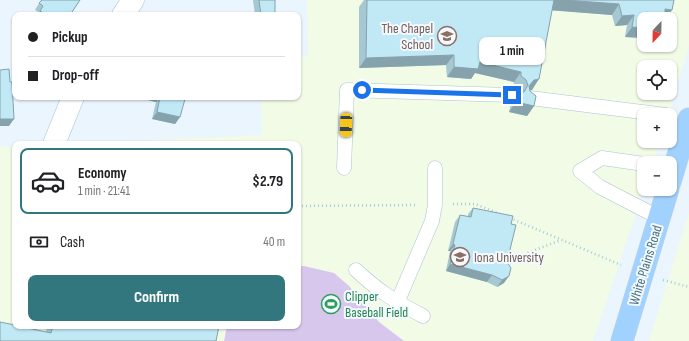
<!DOCTYPE html>
<html lang="en">
<head>
<meta charset="utf-8">
<style>
  :root { --surface:#fff; --page:#f6f6f6; --text:#202124; --muted:#757577; --line:#e0e0e0; --accent:#33777e }
  body { margin:0; font-family:"Sofia Sans Condensed",sans-serif; background:var(--page); color:var(--text); height:100vh; display:flex; flex-direction:column; font-size:15px; white-space:nowrap }
  * { box-sizing:border-box; margin:0 }
  p { font-size:13px; color:var(--muted) }
  .icon { flex:none; width:22px; height:22px; fill:none; stroke:currentColor; stroke-width:2; stroke-linecap:round; stroke-linejoin:round }
  .map { position:relative; flex:1; overflow:hidden }
  .details { position:absolute; left:12px; top:141px; width:289px; height:188px; display:flex; flex-direction:column; background:var(--surface); border-radius:8px; box-shadow:0 1px 3px #0004 }
  .details>* { flex:none }
  .hud { position:absolute; left:12px; top:12px; width:289px; height:88px; border-radius:8px; box-shadow:0 1px 3px #0004; display:grid; align-content:center; height:88px; padding:0 16px; background:var(--surface) }
  .needle { width:26px; rotate:202deg }
  .buttons { position:absolute; left:637px; top:12px; display:grid; gap:8px }
  .buttons a { display:grid; place-items:center; width:40px; height:40px; border-radius:8px; background:var(--surface); box-shadow:0 1px 3px #0004; font-size:20px }
  .end { position:absolute; width:18px; height:18px; margin:-9px; border:5px solid #1a73e8; background:#fff; box-shadow:0 0 0 2px #fff }
  .from { border-radius:50% }
  .bubble { position:absolute; height:28px; border-radius:8px; background:var(--surface); box-shadow:0 1px 3px #0004; font-size:13px; font-weight:700; line-height:28px; text-align:center }
  .car { position:absolute; width:12px; height:24px; margin:-12px -6px; border-radius:5px; box-shadow:0 0 3px 1px #0007; background:linear-gradient(#f5c518 24%,#345 0 40%,#f5c518 0 76%,#345 0 86%,#f5c518 0) }
  .hud b { display:flex; align-items:center; gap:14px; height:38px; font-size:15px }
  .hud b+b { border-top:1px solid var(--line) }
  .hud i { width:10px; height:10px; background:var(--text) }
  ul { padding:7px 0 0; list-style:none }
  li { display:flex; align-items:center; gap:12px; height:66px; margin:0 8px 6px; padding:0 8px; border:2px solid transparent; border-radius:8px }
  li div { flex:1 }
  li b { display:block; font-size:15px }
  li em { font-style:normal; font-weight:700 }
  li.selected { border-color:var(--accent) }
  li>.icon { width:36px; height:36px; stroke-width:1.5 }
  .pay { display:flex; align-items:center; gap:10px; height:44px; padding:0 16px; font-size:15px }
  .pay p { margin-inline-start:auto }
  .button { display:flex; gap:8px; margin-top:auto; padding:8px 16px }
  .button a { flex:1; height:46px; border-radius:8px; background:var(--accent); color:#fff; font-size:16px; font-weight:700; line-height:46px; text-align:center }
  .map>svg:first-child { display:block }
</style>
</head>
<body>
<div class="map">
<svg width="689" height="341" viewBox="0 0 689 341">
  <rect width="100%" height="100%" fill="#eaf5fe"/>
  <!-- education -->
  <g fill="#f1fbe6" fill-rule="evenodd">
    <path d="M 307,0 L 689,0 L 689,46 L 668,115 L 644,115 L 644,141 L 660,141 L 653,163 L 644,163 L 644,189 L 593,341 L 0,341 L 0,147 L 15,146 L 15,326 L 298,326 L 298,144 L 64,144 L 262,135 L 261,97 L 298,97 L 298,57 L 308,56 ZM 644,19 L 670,19 L 670,45 L 644,45 ZM 644,67 L 670,67 L 670,93 L 644,93 Z"/>
    <polygon points="689,212 689,341 649,341"/>
  </g>
  <!-- pitch -->
  <polygon fill="#d8c7ed" points="298,266 304,266 334,273 349,286 379,322 404,341 224,341 227,326 298,326"/>
  <g fill="none" stroke-linecap="round" stroke-linejoin="round">
    <!-- service casing -->
    <g stroke="#abc5cf" stroke-width="15">
      <g id="service">
        <polyline points="530,98 666,115"/>
        <polyline points="644,164 602,158 580,171 600,187 660,218"/>
        <polyline points="344,168 347,90 512,95"/>
        <path d="M 356,270 C 378,291 396,302 423,316"/>
        <polyline points="397,303 432,221 435,205 435,168"/>
      </g>
    </g>
    <!-- minor casing -->
    <g stroke="#abc5cf" stroke-width="23">
      <g id="minor">
        <polyline points="123,15 133,0"/>
        <polyline points="54,144 73,97"/>
      </g>
    </g>
    <!-- primary casing -->
    <g stroke="#c9d4d7" stroke-width="23">
      <g id="primary">
        <polyline points="670,182 689,119"/>
        <polyline points="622,341 668,189"/>
      </g>
    </g>
    <!-- path -->
    <g stroke="#a2cddb" stroke-width="2.5" stroke-dasharray="1 3" stroke-linecap="butt">
      <polyline points="453,204 475,204 500,214"/>
      <polyline points="298,206 418,205"/>
      <polyline points="510,218 621,265"/>
      <polyline points="509,256 514,258 561,240"/>
      <polyline points="663,280 689,287"/>
    </g>
    <!-- service -->
    <use href="#service" stroke="#fff" stroke-width="14"/>
    <!-- minor -->
    <use href="#minor" stroke="#fff" stroke-width="22"/>
    <!-- primary -->
    <use href="#primary" stroke="#a0d1ff" stroke-width="22"/>
  </g>
  <!-- wall -->
  <g fill="#a5c8d3">
    <polygon points="41,0 80,0 70,15 36,15 38,12 35,10"/>
    <polygon points="240,0 275,0 275,15 255,15 253,0"/>
    <polygon points="364,0 674,0 644,19 644,38 625,37 627,25 615,26 612,15 552,10 532,90 529,90 534,106 527,116 509,112 511,103 518,93 520,93 519,91 513,87 514,82 475,73 471,79 447,77 446,65 359,68 359,7"/>
    <polygon points="149,97 181,97 180,117 175,124 152,119 156,102 148,100"/>
    <polygon points="473,208 511,224 504,283 497,287 487,282 446,271 450,251 448,251 455,222 460,215 468,217 468,214"/>
    <polygon points="47,326 219,326 0,341 46,332"/>
  </g>
  <!-- shaded-wall -->
  <g fill="#86a2ac">
    <polygon points="553,0 564,0 619,4 612,15 547,10"/>
    <polygon points="665,9 672,10 666,19 656,19"/>
    <polygon points="634,15 627,25 615,26 622,16"/>
    <polygon points="632,27 644,28 644,38 625,37"/>
    <polygon points="454,55 446,65 359,68 366,58"/>
    <polygon points="480,62 521,72 514,82 475,73 471,79 447,77 454,67"/>
    <polygon points="539,79 532,90 526,90 534,80"/>
    <polygon points="151,97 160,97 156,102 148,100"/>
    <polygon points="516,102 534,106 527,116 509,112"/>
    <polygon points="157,112 180,117 175,124 152,119"/>
    <polygon points="0,119 14,119 9,126 0,126"/>
    <polygon points="453,244 455,245 450,251 448,251"/>
    <polygon points="450,264 492,275 487,282 446,271"/>
    <polygon points="509,276 504,283 497,287 502,280"/>
  </g>
  <!-- building -->
  <g fill="#c0e8f5" stroke="#86a2ac">
    <polygon points="42,0 80,0 70,15 68,14 68,15 40,15 42,12 40,11 43,6 39,3"/>
    <polygon points="259,0 275,0 275,15 261,15"/>
    <polygon points="367,0 554,0 539,79 534,80 529,86 530,91 536,96 534,106 516,102 518,93 524,92 528,85 526,80 521,76 521,72 480,62 478,69 454,67 454,55 366,58"/>
    <polygon points="564,0 674,0 672,10 665,9 665,17 657,17 657,19 644,19 644,28 632,27 634,15 622,16 619,4"/>
    <polygon points="9,69 10,82 12,82 14,119 0,119 0,70"/>
    <polygon points="160,97 181,97 181,98 185,99 180,117 157,112"/>
    <polygon points="473,208 513,216 511,224 516,225 507,262 511,268 509,276 502,280 492,275 450,264 455,245 453,244 460,215 471,217"/>
    <polygon points="0,322 15,325 15,326 18,326 51,333 53,326 219,326 216,341 0,341"/>
  </g>
  <g fill="none" stroke-linecap="round" stroke-linejoin="round">
    <!-- route -->
    <polyline stroke="#1a73e8" stroke-width="5" points="362,90 512,95"/>
  </g>
  <!-- icons -->
  <defs>
    <g id="school-ring" transform="scale(1)"><circle r="9.5" fill="#f2f9ff" stroke="#8d6e63" stroke-width="1.5"/><path d="M0-5L7-2L0 1L-7-2ZM-4 1L0 2.5L4 1V4Q0 6-4 4Z" fill="#8d6e63"/></g>
    <g id="university-ring" transform="scale(1)"><circle r="9.5" fill="#f2f9ff" stroke="#8d6e63" stroke-width="1.5"/><path d="M0-5L7-2L0 1L-7-2ZM-4 1L0 2.5L4 1V4Q0 6-4 4Z" fill="#8d6e63"/></g>
    <g id="stadium-ring" transform="scale(1)"><circle r="9.5" fill="#f2f9ff" stroke="#2e9e5b" stroke-width="1.5"/><path d="M0-5a6.5 5 0 1 0 0 10a6.5 5 0 1 0 0-10ZM-3.5-1.8h7v3.6h-7Z" fill="#2e9e5b"/></g>
  </defs>
  <g fill-rule="evenodd">
    <use href="#school-ring" x="447" y="36"/>
    <use href="#university-ring" x="460" y="257"/>
    <use href="#stadium-ring" x="331" y="304"/>
  </g>
  <g text-anchor="middle" stroke-width="4" stroke-linejoin="round" paint-order="stroke">
    <!-- education labels -->
    <g font-size="14" fill="#785e54" stroke="#f2f9ff" text-anchor="end">
      <text x="433" y="33">The Chapel<tspan x="433" dy="16">School</tspan></text>
      <text x="474" y="262" text-anchor="start">Iona University</text>
    </g>
    <!-- street labels -->
    <g font-size="14" fill="#4b717b" stroke="#f2f9ff">
      <text transform="translate(645 265) rotate(-73)" y="5">White Plains Road</text>
    </g>
    <!-- leisure labels -->
    <g font-size="14" fill="#27864d" stroke="#f2f9ff" text-anchor="start">
      <text x="345" y="301">Clipper<tspan x="345" dy="16">Baseball Field</tspan></text>
    </g>
  </g>
</svg>
<div class="buttons">
<a><svg class="needle" viewBox="-14 -14 28 28"><path d="M0-13l5 13h-10z" fill="#e53935"/><path d="M0 13l5-13h-10z" fill="#757577"/></svg></a>
<a><svg class="icon" aria-label="locate" viewBox="0 0 24 24"><circle cx="12" cy="12" r="6"/><path d="M12 2v4M12 18v4M2 12h4M18 12h4"/></svg></a>
<a>+</a>
<a>−</a>
</div>
<i class="end from" style="left:362px;top:90px"></i>
<i class="end" style="left:512px;top:95px"></i>
<div class="bubble" style="left:479px;top:37px;width:66px">1 min</div>
<i class="car" style="left:346px;top:125px;rotate:182deg"></i>
<div class="hud">
<b><i class="from"></i>Pickup</b>
<b><i></i>Drop-off</b>
</div>
<section class="details">
<ul>
<li class="selected"><svg class="icon" aria-label="car" viewBox="0 0 24 24"><path d="M5 17H2v-5l4-1 3-4h7l3 4 3 1v5h-3M9 17h6M6 11h13"/><circle cx="7" cy="17" r="2"/><circle cx="17" cy="17" r="2"/></svg><div><b>Economy</b><p>1 min · 21:41</p></div><em>$2.79</em></li>
</ul>
<div class="pay"><svg class="icon" aria-label="cash" viewBox="0 0 24 24"><path d="M3 7h18v10H3z"/><circle cx="12" cy="12" r="2"/></svg>Cash<p>40 m</p></div>
<div class="button"><a>Confirm</a></div>
</section>
</div>
</body>
</html>
